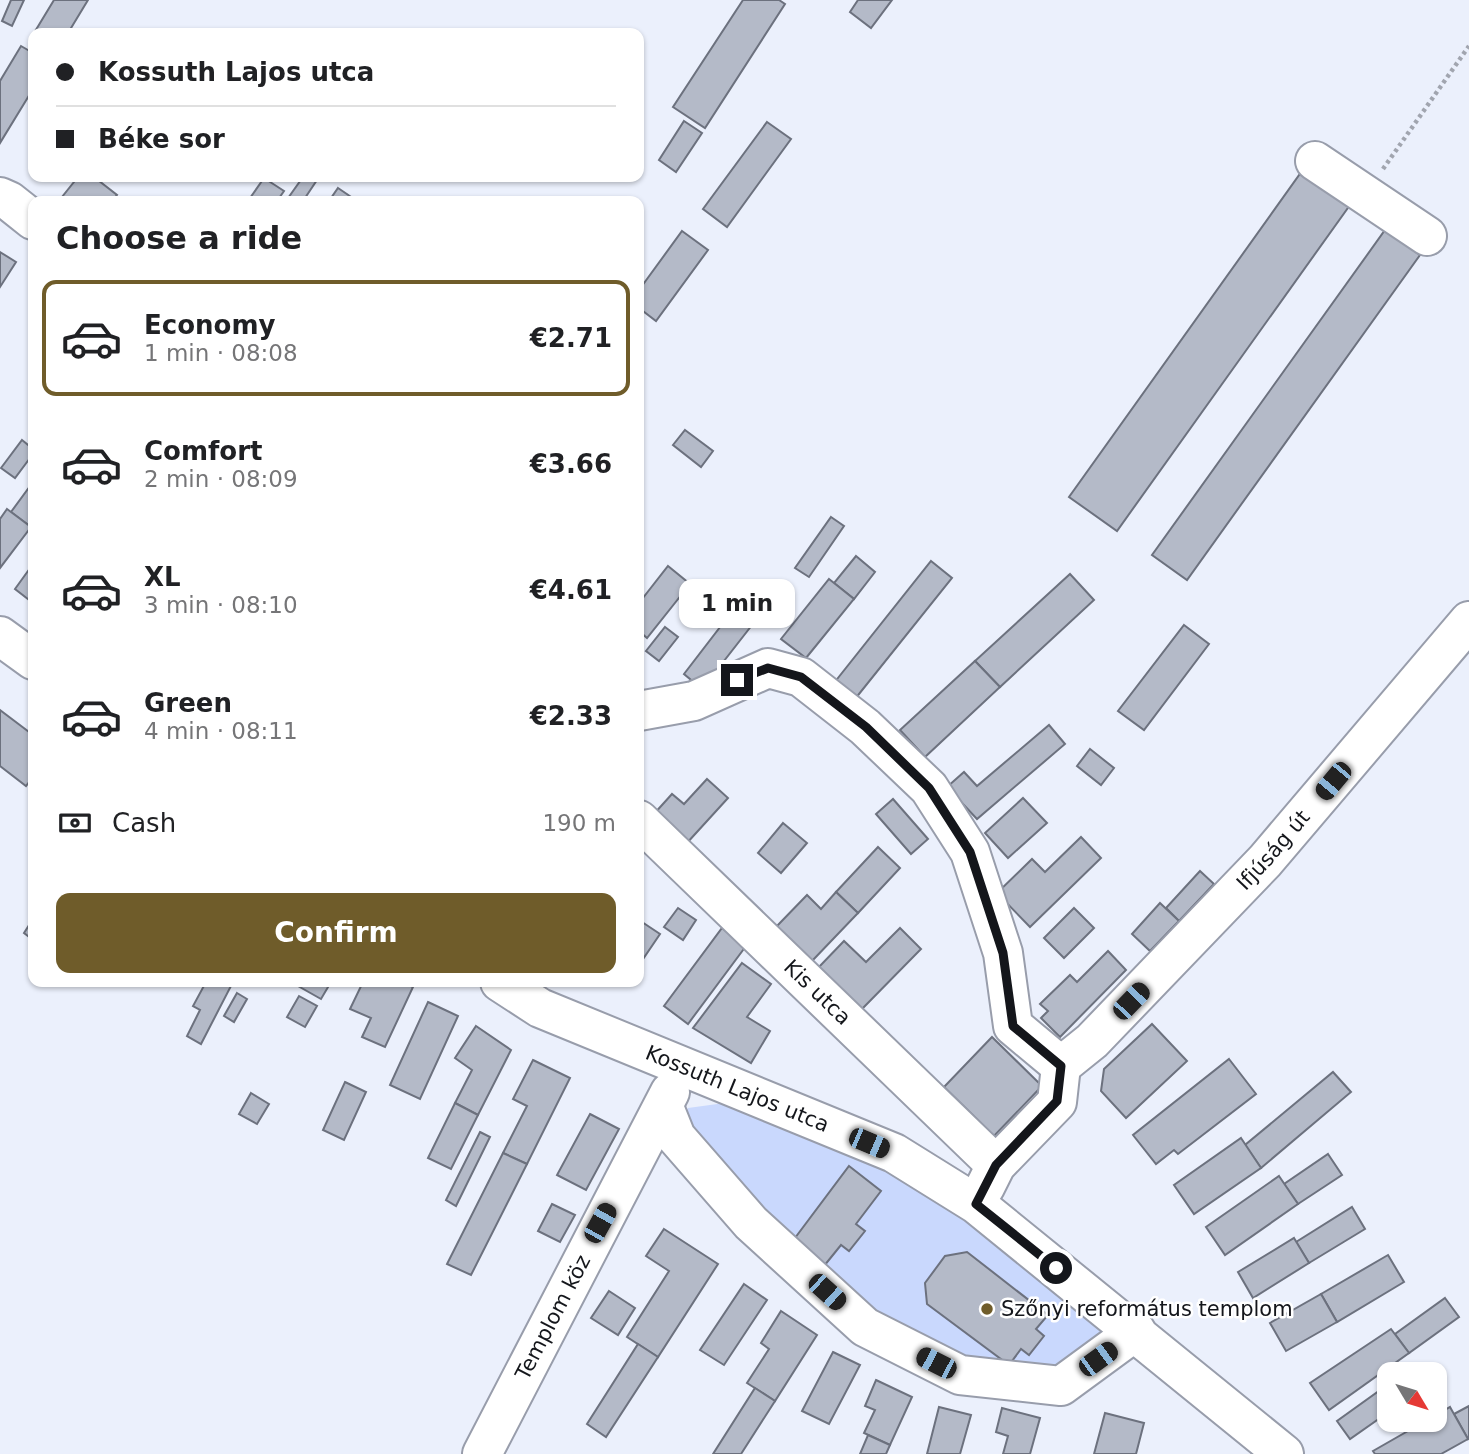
<!DOCTYPE html>
<html lang="en">
<head>
<meta charset="utf-8">
<style>
  :root { --surface:#fff; --page:#f2f2f2; --text:#202124; --muted:#757577; --line:#e0e0e0; --accent:#6f5c2a }
  body { margin:0; font-family:"DejaVu Sans",sans-serif; background:var(--page); color:var(--text); height:100vh; display:flex; flex-direction:column; font-size:26px; white-space:nowrap }
  * { box-sizing:border-box; margin:0 }
  p { font-size:23px; color:var(--muted) }
  .icon { flex:none; width:38px; height:38px; fill:none; stroke:currentColor; stroke-width:2; stroke-linecap:round; stroke-linejoin:round }
  .map { position:relative; flex:1; overflow:hidden }
  .drawer { position:absolute; left:28px; top:196px; width:616px; height:791px; display:flex; flex-direction:column; background:var(--surface); border-radius:14px; box-shadow:0 2px 5px #0004 }
  .drawer>* { flex:none }
  .hud { position:absolute; left:28px; top:28px; width:616px; height:154px; border-radius:14px; box-shadow:0 2px 5px #0004; display:grid; align-content:center; height:154px; padding:0 28px; background:var(--surface) }
  .needle { width:46px; rotate:128deg }
  .controls { position:absolute; left:1377px; top:1362px; display:grid; gap:14px }
  .controls a { display:grid; place-items:center; width:70px; height:70px; border-radius:14px; background:var(--surface); box-shadow:0 2px 5px #0004; font-size:35px }
  .end { position:absolute; width:32px; height:32px; margin:-16px; border:9px solid #14161b; background:#fff; box-shadow:0 0 0 4px #fff }
  .from { border-radius:50% }
  .bubble { position:absolute; height:49px; border-radius:14px; background:var(--surface); box-shadow:0 2px 5px #0004; font-size:23px; font-weight:800; line-height:49px; text-align:center }
  .car { position:absolute; width:21px; height:42px; margin:-21px -10px; border-radius:9px; box-shadow:0 0 5px 2px #0007; background:linear-gradient(#222 24%,#8ab4d8 0 40%,#222 0 76%,#8ab4d8 0 86%,#222 0) }
  .hud b { display:flex; align-items:center; gap:24px; height:66px; font-size:26px }
  .hud b+b { border-top:2px solid var(--line) }
  .hud i { width:18px; height:18px; background:var(--text) }
  ul { padding:0; list-style:none }
  li { display:flex; align-items:center; gap:21px; height:116px; margin:0 14px 10px; padding:0 14px; border:4px solid transparent; border-radius:14px }
  li div { flex:1 }
  li b { display:block; font-size:26px }
  li em { font-style:normal; font-weight:800 }
  li.selected { border-color:var(--accent) }
  li>.icon { width:63px; height:63px; stroke-width:1.5 }
  h2 { padding:0 28px; font-size:32px; line-height:84px }
  .pay { display:flex; align-items:center; gap:18px; height:77px; padding:0 28px; font-size:26px }
  .pay p { margin-inline-start:auto }
  .button { display:flex; gap:14px; margin-top:auto; padding:14px 28px }
  .button a { flex:1; height:80px; border-radius:14px; background:var(--accent); color:#fff; font-size:28px; font-weight:800; line-height:80px; text-align:center }
  .map>svg:first-child { display:block }
</style>
</head>
<body>
<div class="map">
<svg width="1469" height="1454" viewBox="0 0 1469 1454">
  <rect width="100%" height="100%" fill="#ebf0fc"/>
  <!-- green -->
  <polygon fill="#c9d8fd" points="732,1102 886,1161 968,1211 1110,1330 1048,1370 956,1360 872,1315 710,1162 681,1119 688,1108"/>
  <!-- building -->
  <g fill="#b4bac8" stroke="#6c717e" stroke-width="2">
    <polygon points="11,0 24,0 12,26 2,21"/>
    <polygon points="54,0 88,0 68,33 34,33"/>
    <polygon points="743,0 779,0 785,4 705,128 673,107"/>
    <polygon points="858,0 892,0 871,28 850,12"/>
    <polygon points="21,46 33,53 33,89 0,143 0,81"/>
    <polygon points="684,121 702,133 676,172 659,160"/>
    <polygon points="767,122 791,139 727,227 703,209"/>
    <polygon points="1302,171 1350,205 1117,531 1069,497"/>
    <polygon points="78,177 94,177 117,195 112,201 68,201 62,197"/>
    <polygon points="303,177 319,177 303,201 286,201"/>
    <polygon points="264,178 284,191 277,201 248,201"/>
    <polygon points="338,188 357,201 329,201"/>
    <polygon points="1385,230 1420,255 1187,580 1152,555"/>
    <polygon points="682,231 708,250 656,321 639,308 639,290"/>
    <polygon points="0,252 16,262 0,287"/>
    <polygon points="685,430 713,451 701,467 673,445"/>
    <polygon points="22,440 33,449 33,454 15,478 1,468"/>
    <polygon points="33,482 33,524 31,527 11,512"/>
    <polygon points="7,509 31,527 0,568 0,519"/>
    <polygon points="831,517 844,526 809,577 795,568"/>
    <polygon points="856,556 875,572 854,599 834,583"/>
    <polygon points="931,561 952,578 855,699 834,683"/>
    <polygon points="33,564 33,603 15,589"/>
    <polygon points="668,566 690,584 647,638 639,631 639,603"/>
    <polygon points="1070,574 1094,600 1000,687 975,661"/>
    <polygon points="829,579 854,599 806,658 781,639"/>
    <polygon points="744,596 763,611 702,689 684,674"/>
    <polygon points="1184,625 1209,644 1144,730 1118,711"/>
    <polygon points="665,627 678,637 659,661 646,651"/>
    <polygon points="975,661 1000,687 925,757 900,730"/>
    <polygon points="0,710 33,735 33,777 26,786 0,766"/>
    <polygon points="1049,725 1065,744 977,819 947,787 964,772 977,786"/>
    <polygon points="1090,749 1114,768 1101,785 1077,766"/>
    <polygon points="707,779 728,798 686,844 653,815 672,794 684,804"/>
    <polygon points="1023,798 1047,823 1008,858 985,833"/>
    <polygon points="893,799 928,839 911,854 876,814"/>
    <polygon points="783,823 807,843 781,873 758,853"/>
    <polygon points="1081,837 1101,858 1030,927 997,893 1032,859 1045,872"/>
    <polygon points="878,847 900,868 858,913 836,892"/>
    <polygon points="1200,871 1214,884 1179,921 1166,908"/>
    <polygon points="836,892 858,913 812,961 776,927 807,895 821,909"/>
    <polygon points="1160,903 1179,921 1150,951 1132,934"/>
    <polygon points="678,908 696,920 683,940 664,927"/>
    <polygon points="1074,908 1094,928 1064,958 1044,938"/>
    <polygon points="33,919 33,940 24,933"/>
    <polygon points="639,920 660,934 639,965"/>
    <polygon points="722,928 746,946 688,1024 664,1006"/>
    <polygon points="900,928 921,949 861,1010 818,968 844,941 866,962"/>
    <polygon points="1108,951 1126,970 1060,1037 1041,1018 1048,1011 1040,1004 1070,975 1077,982"/>
    <polygon points="742,963 771,984 747,1017 770,1031 751,1063 693,1028"/>
    <polygon points="206,982 233,982 201,1044 187,1036 200,1010 193,1006"/>
    <polygon points="291,982 331,982 321,999"/>
    <polygon points="363,982 401,982 413,987 385,1047 362,1037 371,1018 350,1009"/>
    <polygon points="237,993 247,999 234,1022 224,1016"/>
    <polygon points="299,996 317,1006 305,1027 287,1017"/>
    <polygon points="428,1002 458,1016 420,1099 390,1085"/>
    <polygon points="1152,1024 1187,1061 1126,1118 1101,1091 1104,1069"/>
    <polygon points="476,1026 511,1050 478,1115 455,1103 472,1070 455,1058"/>
    <polygon points="992,1037 1042,1086 994,1136 944,1087"/>
    <polygon points="1229,1059 1256,1094 1178,1154 1174,1150 1156,1164 1133,1135"/>
    <polygon points="533,1060 570,1078 527,1164 503,1153 527,1106 513,1099"/>
    <polygon points="1333,1072 1351,1092 1261,1168 1245,1145"/>
    <polygon points="345,1082 366,1092 344,1140 323,1130"/>
    <polygon points="251,1093 269,1104 257,1124 239,1114"/>
    <polygon points="455,1103 478,1115 451,1169 428,1158"/>
    <polygon points="590,1114 619,1129 586,1190 557,1175"/>
    <polygon points="480,1132 490,1137 456,1206 446,1200"/>
    <polygon points="1241,1138 1261,1168 1194,1214 1174,1185"/>
    <polygon points="503,1153 527,1164 471,1275 447,1264"/>
    <polygon points="1328,1154 1342,1175 1298,1204 1284,1184"/>
    <polygon points="849,1166 881,1191 856,1224 865,1231 849,1251 841,1245 824,1266 792,1242"/>
    <polygon points="1279,1176 1298,1204 1225,1255 1206,1227"/>
    <polygon points="552,1204 575,1215 560,1242 538,1231"/>
    <polygon points="1352,1207 1365,1229 1309,1263 1296,1242"/>
    <polygon points="664,1229 718,1264 658,1357 627,1337 669,1271 646,1256"/>
    <polygon points="1294,1238 1309,1263 1253,1298 1238,1272"/>
    <polygon points="967,1252 1048,1315 1036,1329 1044,1336 1029,1355 1021,1349 1009,1365 927,1304 925,1283 945,1256"/>
    <polygon points="1388,1255 1404,1282 1337,1322 1321,1294"/>
    <polygon points="744,1284 767,1300 724,1365 700,1350"/>
    <polygon points="609,1291 635,1308 618,1335 591,1318"/>
    <polygon points="1321,1294 1337,1322 1286,1351 1270,1323"/>
    <polygon points="1445,1298 1459,1317 1409,1353 1395,1334"/>
    <polygon points="781,1311 817,1335 775,1401 747,1383 769,1349 761,1343"/>
    <polygon points="1391,1329 1409,1353 1329,1410 1310,1383"/>
    <polygon points="638,1344 658,1357 606,1437 587,1424"/>
    <polygon points="833,1352 860,1365 829,1424 802,1411"/>
    <polygon points="876,1380 912,1397 890,1445 864,1433 875,1410 865,1406"/>
    <polygon points="1390,1383 1390,1411 1350,1439 1337,1421"/>
    <polygon points="755,1388 775,1401 741,1454 713,1454"/>
    <polygon points="1469,1406 1469,1438 1468,1439 1454,1414"/>
    <polygon points="939,1407 971,1415 960,1454 927,1454"/>
    <polygon points="1450,1407 1468,1439 1441,1454 1375,1454 1373,1451 1429,1419 1435,1419 1435,1416"/>
    <polygon points="1002,1408 1040,1418 1030,1454 1003,1454 1008,1436 996,1432"/>
    <polygon points="1105,1413 1144,1423 1136,1454 1094,1454"/>
    <polygon points="868,1435 890,1445 886,1454 860,1454"/>
  </g>
  <g fill="none" stroke-linecap="round" stroke-linejoin="round">
    <!-- minor casing -->
    <g stroke="#989dab" stroke-width="42">
      <g id="minor">
        <polyline points="1315,161 1427,236"/>
        <polyline points="0,197 9,201 33,220"/>
        <polyline points="0,636 33,660"/>
        <polyline points="639,711 694,701 768,668 801,677 865,727 929,788 970,852 1003,953 1013,1026 1061,1066"/>
        <path id="s1" d="M 639,820 L 996,1165"/>
        <path id="s2" d="M 500,982 L 540,1008 L 894,1153 L 976,1204 L 1284,1454"/>
        <path id="s3" d="M 1061,1066 L 1092,1041 L 1265,861 L 1469,621"/>
        <polyline points="664,1107 676,1137 751,1223 865,1327 960,1375 1061,1386 1136,1331"/>
        <polyline points="985,1187 996,1165 1057,1102 1061,1066"/>
        <path id="s4" d="M 482,1454 L 670,1092"/>
      </g>
    </g>
    <!-- path -->
    <polyline stroke="#a1a5af" stroke-width="4.5" stroke-dasharray="3.5 3.5" stroke-linecap="butt" points="1383,169 1469,46"/>
    <!-- minor -->
    <use href="#minor" stroke="#fff" stroke-width="38"/>
  </g>
  <g fill="none" stroke-linecap="round" stroke-linejoin="round">
    <!-- route -->
    <polyline stroke="#14161b" stroke-width="9" points="737,680 768,668 801,677 866,727 929,788 970,852 1003,953 1013,1026 1061,1066 1057,1101 996,1165 976,1204 1056,1268"/>
  </g>
  <!-- markers -->
  <circle fill="#6f5c2a" stroke="#fff" stroke-width="2.5" cx="987" cy="1309" r="7"/>
  <g text-anchor="middle" stroke-width="5" stroke-linejoin="round" paint-order="stroke">
    <!-- street labels -->
    <g font-size="21" fill="#14161b" stroke="#fff">
      <text dy="7" stroke="none"><textPath href="#s3" startOffset="303">Ifjúság út</textPath></text>
      <text dy="7" stroke="none"><textPath href="#s1" startOffset="248">Kis utca</textPath></text>
      <text dy="7" stroke="none"><textPath href="#s2" startOffset="261">Kossuth Lajos utca</textPath></text>
      <text dy="7" stroke="none"><textPath href="#s4" startOffset="154">Templom köz</textPath></text>
    </g>
    <!-- poi labels -->
    <g font-size="21" fill="#14161b" stroke="#fff" text-anchor="start">
      <text x="1001" y="1316">Szőnyi református templom</text>
    </g>
  </g>
</svg>
<div class="controls">
<a><svg class="needle" viewBox="-14 -14 28 28"><path d="M0-13l5 13h-10z" fill="#e53935"/><path d="M0 13l5-13h-10z" fill="#757577"/></svg></a>
</div>
<i class="end from" style="left:1056px;top:1268px"></i>
<i class="end" style="left:737px;top:680px"></i>
<div class="bubble" style="left:679px;top:579px;width:116px">1 min</div>
<i class="car" style="left:1333px;top:781px;rotate:220deg"></i>
<i class="car" style="left:1131px;top:1001px;rotate:44deg"></i>
<i class="car" style="left:869px;top:1143px;rotate:113deg"></i>
<i class="car" style="left:600px;top:1223px;rotate:29deg"></i>
<i class="car" style="left:827px;top:1292px;rotate:132deg"></i>
<i class="car" style="left:1098px;top:1359px;rotate:54deg"></i>
<i class="car" style="left:936px;top:1363px;rotate:297deg"></i>
<div class="hud">
<b><i class="from"></i>Kossuth Lajos utca</b>
<b><i></i>Béke sor</b>
</div>
<section class="drawer">
<h2>Choose a ride</h2>
<ul>
<li class="selected"><svg class="icon" aria-label="car" viewBox="0 0 24 24"><path d="M5 17H2v-5l4-1 3-4h7l3 4 3 1v5h-3M9 17h6M6 11h13"/><circle cx="7" cy="17" r="2"/><circle cx="17" cy="17" r="2"/></svg><div><b>Economy</b><p>1 min · 08:08</p></div><em>€2.71</em></li>
<li><svg class="icon" aria-label="car" viewBox="0 0 24 24"><path d="M5 17H2v-5l4-1 3-4h7l3 4 3 1v5h-3M9 17h6M6 11h13"/><circle cx="7" cy="17" r="2"/><circle cx="17" cy="17" r="2"/></svg><div><b>Comfort</b><p>2 min · 08:09</p></div><em>€3.66</em></li>
<li><svg class="icon" aria-label="car" viewBox="0 0 24 24"><path d="M5 17H2v-5l4-1 3-4h7l3 4 3 1v5h-3M9 17h6M6 11h13"/><circle cx="7" cy="17" r="2"/><circle cx="17" cy="17" r="2"/></svg><div><b>XL</b><p>3 min · 08:10</p></div><em>€4.61</em></li>
<li><svg class="icon" aria-label="car" viewBox="0 0 24 24"><path d="M5 17H2v-5l4-1 3-4h7l3 4 3 1v5h-3M9 17h6M6 11h13"/><circle cx="7" cy="17" r="2"/><circle cx="17" cy="17" r="2"/></svg><div><b>Green</b><p>4 min · 08:11</p></div><em>€2.33</em></li>
</ul>
<div class="pay"><svg class="icon" aria-label="cash" viewBox="0 0 24 24"><path d="M3 7h18v10H3z"/><circle cx="12" cy="12" r="2"/></svg>Cash<p>190 m</p></div>
<div class="button"><a>Confirm</a></div>
</section>
</div>
</body>
</html>
